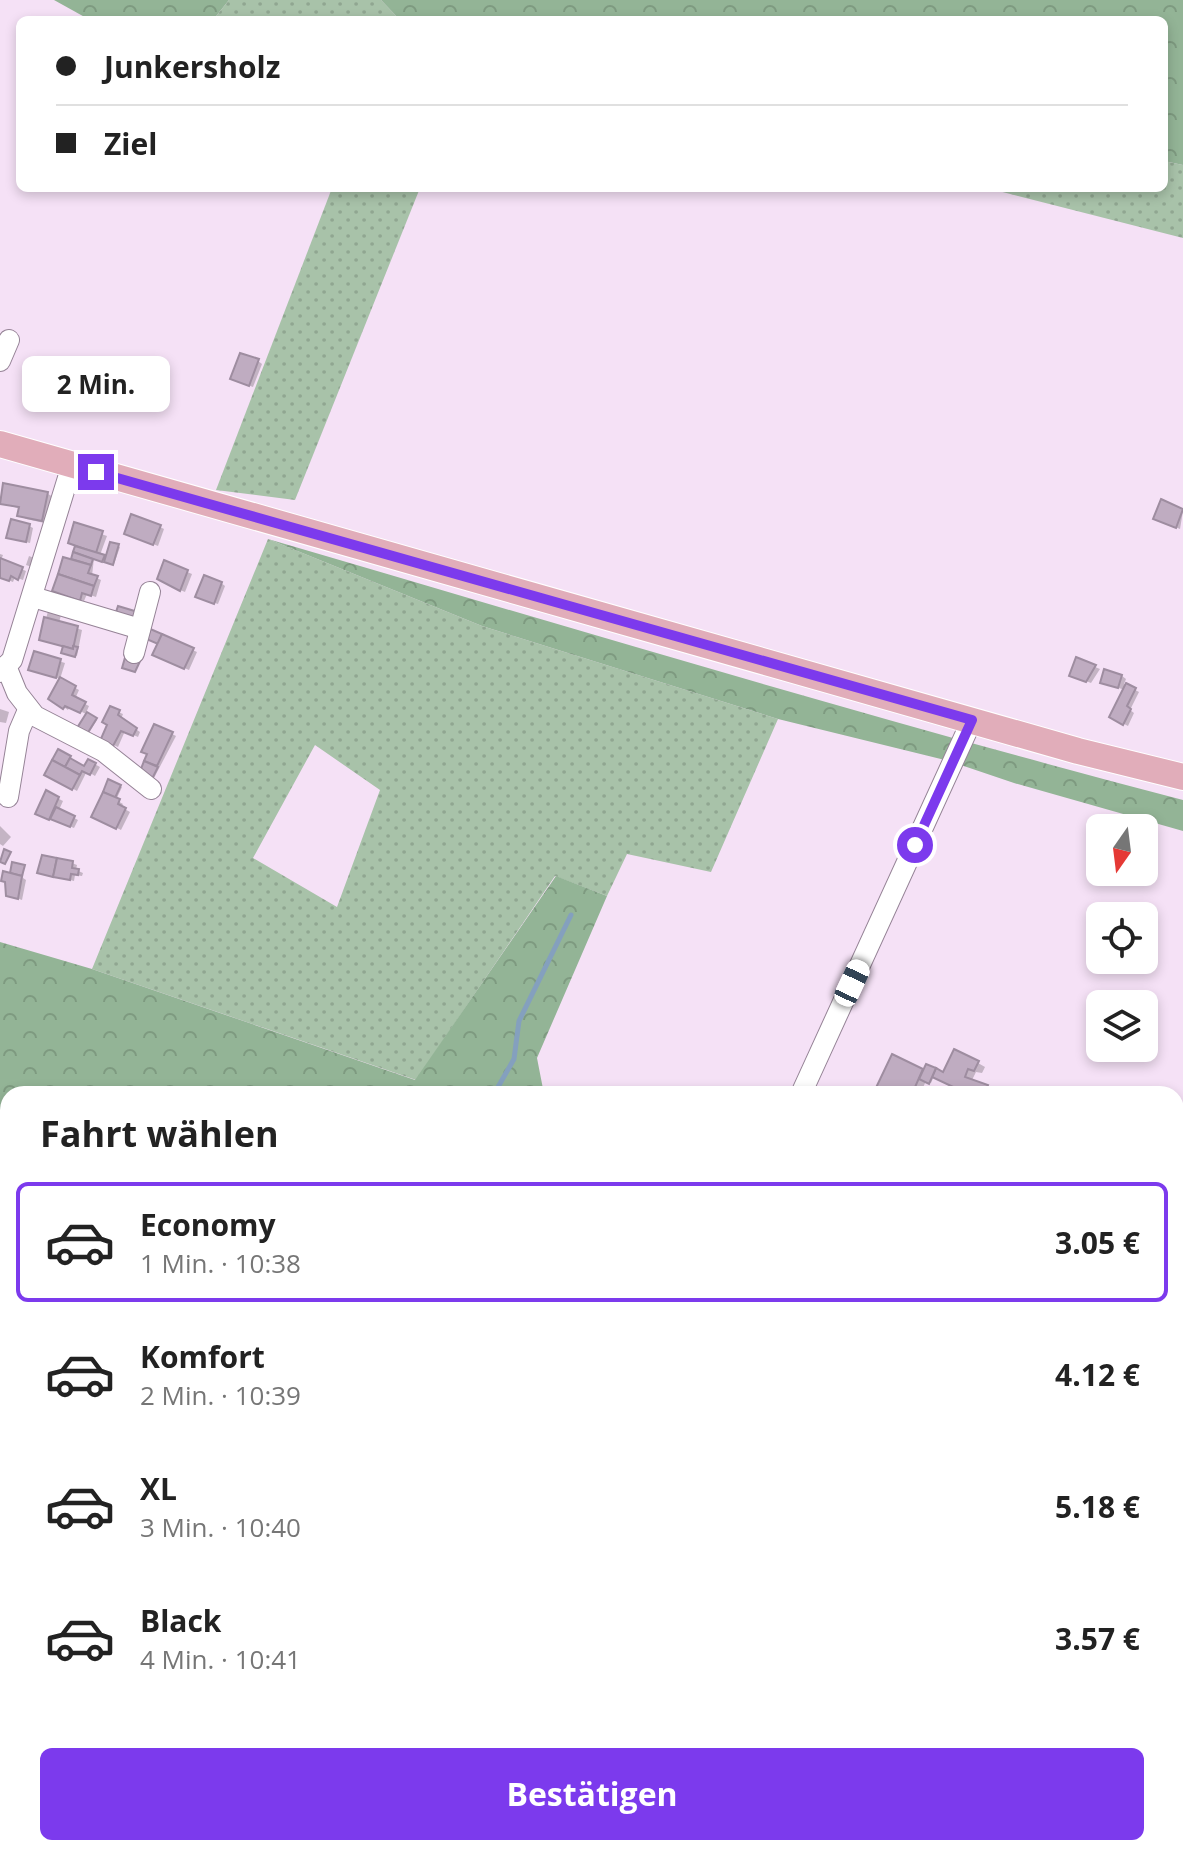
<!DOCTYPE html>
<html lang="de">
<head>
<meta charset="utf-8">
<style>
  :root { --surface:#fff; --page:#f6f6f6; --text:#222; --muted:#767676; --line:#e0e0e0; --accent:#7c3aed }
  body { margin:0; font-family:"Open Sans",sans-serif; background:var(--page); color:var(--text); height:100vh; display:flex; flex-direction:column; font-size:30px; white-space:nowrap }
  * { box-sizing:border-box; margin:0 }
  p { font-size:26px; color:var(--muted) }
  .icon { flex:none; width:44px; height:44px; fill:none; stroke:currentColor; stroke-width:2; stroke-linecap:round; stroke-linejoin:round }
  .map { position:relative; flex:1; overflow:hidden }
  .panel { position:absolute; left:0px; top:1086px; width:1184px; height:770px; display:flex; flex-direction:column; background:var(--surface); border-radius:24px 24px 0 0; box-shadow:0 4px 12px #0003 }
  .panel>* { flex:none }
  .hud { position:absolute; left:16px; top:16px; width:1152px; height:176px; border-radius:12px; box-shadow:0 4px 12px #0003; display:grid; align-content:center; height:176px; padding:0 40px; background:var(--surface) }
  .needle { width:52px; rotate:194deg }
  .controls { position:absolute; left:1086px; top:814px; display:grid; gap:16px }
  .controls a { display:grid; place-items:center; width:72px; height:72px; border-radius:12px; background:var(--surface); box-shadow:0 4px 12px #0003; font-size:40px }
  .end { position:absolute; width:36px; height:36px; margin:-18px; border:10px solid #7c3aed; background:#fff; box-shadow:0 0 0 4px #fff }
  .from { border-radius:50% }
  .bubble { position:absolute; height:56px; border-radius:12px; background:var(--surface); box-shadow:0 4px 12px #0003; font-size:26px; font-weight:700; line-height:56px; text-align:center }
  .car { position:absolute; width:24px; height:48px; margin:-24px -12px; border-radius:10px; box-shadow:0 0 6px 2px #0007; background:linear-gradient(#fff 24%,#345 0 40%,#fff 0 76%,#345 0 86%,#fff 0) }
  .hud b { display:flex; align-items:center; gap:28px; height:76px; font-size:30px }
  .hud b+b { border-top:2px solid var(--line) }
  .hud i { width:20px; height:20px; background:var(--text) }
  ul { padding:0; list-style:none }
  li { display:flex; align-items:center; gap:24px; height:120px; margin:0 16px 12px; padding:0 24px; border:4px solid transparent; border-radius:12px }
  li div { flex:1 }
  li b { display:block; font-size:30px }
  li em { font-style:normal; font-weight:700 }
  li.current { border-color:var(--accent) }
  li>.icon { width:72px; height:72px; stroke-width:1.5 }
  h2 { padding:0 40px; font-size:36px; line-height:96px }
  .button { display:flex; gap:16px; margin-top:auto; padding:16px 40px }
  .button a { flex:1; height:92px; border-radius:12px; background:var(--accent); color:#fff; font-size:32px; font-weight:700; line-height:92px; text-align:center }
  .map>svg:first-child { display:block }
</style>
</head>
<body>
<div class="map">
<svg width="1183" height="1855" viewBox="0 0 1183 1855">
  <defs>
    <pattern id="grass-dots" width="8" height="8" patternUnits="userSpaceOnUse" patternTransform="scale(2)"><rect width="8" height="8" fill="#a8c2a9"/><path d="M2 2h.1M6 6h.1" fill="none" stroke="#90a691" stroke-width="1.8" stroke-linecap="round"/></pattern>
    <pattern id="forest-crowns" width="20" height="18" patternUnits="userSpaceOnUse" patternTransform="scale(2)"><rect width="20" height="18" fill="#93b496"/><path d="M2 6a3 3 0 1 1 6 0M12 15a3 3 0 1 1 6 0" fill="none" stroke="#7e9a80"/></pattern>
  </defs>
  <rect width="100%" height="100%" fill="#f5e1f6"/>
  <!-- grass -->
  <g fill="url(#grass-dots)" fill-rule="evenodd">
    <polygon points="229,0 381,0 400,20 213,20"/>
    <polygon points="1164,161 1183,165 1183,238 987,188 1164,188"/>
    <polygon points="332,188 420,188 295,500 216,490"/>
    <path d="M 268,539 L 482,626 L 778,719 L 711,872 L 627,854 L 607,896 L 555,876 L 416,1080 L 92,969 ZM 315,745 L 380,790 L 337,907 L 253,858 Z"/>
    <polygon points="8,1204 8,1286 0,1287 0,1205"/>
    <polygon points="0,1511 8,1512 8,1848 245,1848 247,1855 0,1855"/>
  </g>
  <!-- forest -->
  <g fill="url(#forest-crowns)">
    <polygon points="54,0 229,0 213,20 90,20"/>
    <polygon points="381,0 1183,0 1183,165 1164,161 1164,20 400,20"/>
    <path d="M 268,539 C 572,628 876,720 1183,800 L 1183,831 L 1014,783 L 949,761 L 778,719 L 482,626 Z"/>
    <polygon points="556,876 607,896 537,1058 544,1094 8,1094 8,1204 0,1205 0,942 92,969 415,1080"/>
    <polygon points="8,1286 8,1512 0,1511 0,1287"/>
    <polygon points="1183,1791 1183,1855 247,1855 245,1848 996,1848 1013,1854 1030,1848 1176,1848 1176,1793"/>
  </g>
  <!-- shadow -->
  <g fill="#0003">
    <polygon points="258,361 262,364 253,387 237,381"/>
    <polygon points="48,494 55,498 49,524 26,519 19,515 21,509 0,503"/>
    <polygon points="1162,502 1183,511 1180,529 1159,520"/>
    <polygon points="75,525 107,536 100,555 107,558 112,544 120,547 114,564 94,558 92,576 101,580 96,597 87,594 84,601 59,593 81,563 73,558 77,546"/>
    <polygon points="29,526 33,528 30,543 13,539"/>
    <polygon points="160,527 164,529 158,546 131,535"/>
    <polygon points="0,554 3,555 1,560 26,571 23,580 15,577 13,582 0,577"/>
    <polygon points="29,556 34,558 32,567 26,565"/>
    <polygon points="165,563 192,574 185,592 168,585"/>
    <polygon points="221,583 225,586 218,604 202,599"/>
    <polygon points="48,611 61,615 59,623 82,630 77,656 63,652 65,646 41,639"/>
    <polygon points="150,631 197,652 189,670 159,657 160,643"/>
    <polygon points="35,654 65,663 60,679 35,671"/>
    <polygon points="1078,660 1100,669 1091,683 1076,677"/>
    <polygon points="1122,676 1126,679 1124,684 1139,692 1130,710 1134,713 1128,726 1111,717 1125,690 1106,684"/>
    <polygon points="61,680 79,690 75,699 89,706 86,713 97,720 89,733 80,727 88,715 70,706 68,710 51,698"/>
    <polygon points="0,709 9,712 6,723 0,722"/>
    <polygon points="111,709 123,714 121,719 140,732 138,737 125,731 118,747 103,740 110,724"/>
    <polygon points="172,734 176,736 154,778 141,773 149,754"/>
    <polygon points="59,752 85,768 89,761 100,767 95,776 87,771 77,791 47,774"/>
    <polygon points="109,782 122,787 116,800 123,804 121,807 130,812 121,830 94,816"/>
    <polygon points="47,793 63,801 59,810 78,820 74,828 42,815"/>
    <polygon points="0,826 11,837 3,846 0,844"/>
    <polygon points="72,863 77,865 76,870 83,873 82,876 75,875 74,881 40,872"/>
    <polygon points="24,867 23,878 26,880 22,900 8,895 11,875"/>
    <polygon points="893,1057 923,1071 944,1074 978,1063 985,1067 982,1073 976,1072 971,1082 994,1091 993,1094 969,1094 934,1076 931,1083 926,1081 920,1094 875,1094"/>
  </g>
  <g fill="none" stroke-linecap="round" stroke-linejoin="round">
    <!-- stream -->
    <g stroke="#84a0be" stroke-width="5">
      <polyline points="494,1094 514,1059 519,1021 571,915"/>
      <polyline points="0,1306 8,1306"/>
      <polyline points="427,1848 428,1855"/>
    </g>
  </g>
  <!-- building -->
  <g fill="#bfacc1" stroke="#9e8da0" stroke-width="2">
    <polygon points="240,353 259,359 249,386 230,379"/>
    <polygon points="3,483 48,492 42,521 17,516 19,507 0,504"/>
    <polygon points="1161,499 1183,509 1176,528 1153,519"/>
    <polygon points="131,514 161,525 153,545 124,534"/>
    <polygon points="11,519 30,524 26,542 6,538"/>
    <polygon points="74,522 103,531 96,553 68,543"/>
    <polygon points="110,542 119,544 113,565 104,562"/>
    <polygon points="75,546 105,555 102,562 73,552"/>
    <polygon points="73,552 93,559 91,565 71,559"/>
    <polygon points="63,557 91,565 88,573 98,576 94,586 58,574"/>
    <polygon points="0,558 23,567 18,580 11,576 9,581 0,578"/>
    <polygon points="164,560 188,570 180,591 157,579"/>
    <polygon points="58,574 94,586 91,596 82,593 80,601 52,591"/>
    <polygon points="204,575 222,582 214,604 195,597"/>
    <polygon points="118,606 138,612 136,621 115,615"/>
    <polygon points="44,617 78,626 73,649 39,640"/>
    <polygon points="148,628 162,634 158,644 144,638"/>
    <polygon points="162,634 194,648 184,669 152,655"/>
    <polygon points="63,646 73,649 73,646 78,647 75,657 61,653"/>
    <polygon points="34,651 61,659 56,678 28,670"/>
    <polygon points="126,654 141,659 135,672 122,668"/>
    <polygon points="1076,657 1096,665 1086,682 1069,676"/>
    <polygon points="1104,669 1122,675 1118,688 1100,683"/>
    <polygon points="60,677 76,686 72,695 86,702 80,713 65,706 63,709 48,699"/>
    <polygon points="1126,683 1136,688 1127,706 1131,709 1123,725 1109,717"/>
    <polygon points="110,706 120,710 118,715 137,728 133,736 121,731 113,746 100,741 107,725 102,722"/>
    <polygon points="87,712 97,718 87,734 77,728"/>
    <polygon points="154,724 173,732 157,766 144,761 147,754 141,752"/>
    <polygon points="58,749 71,756 65,767 52,760"/>
    <polygon points="70,758 84,766 88,759 96,763 90,775 82,771 80,775 65,767"/>
    <polygon points="52,760 80,775 72,790 44,775"/>
    <polygon points="144,761 158,767 152,779 139,774"/>
    <polygon points="108,779 121,785 115,798 103,792"/>
    <polygon points="46,790 59,797 49,820 35,814"/>
    <polygon points="103,792 120,799 118,804 126,808 116,829 91,817"/>
    <polygon points="56,807 75,816 70,827 50,819"/>
    <polygon points="4,849 11,852 5,864 0,862"/>
    <polygon points="42,855 57,858 53,877 37,873"/>
    <polygon points="57,858 73,861 72,868 79,869 78,875 71,874 70,880 53,877"/>
    <polygon points="12,862 25,865 22,876 10,873"/>
    <polygon points="3,871 22,876 18,899 6,896 5,882 1,881"/>
    <polygon points="954,1049 979,1061 974,1071 968,1069 965,1077 988,1085 984,1094 968,1094 932,1077 936,1068 943,1072"/>
    <polygon points="892,1054 923,1069 912,1094 873,1094"/>
    <polygon points="926,1064 936,1068 929,1084 919,1079"/>
  </g>
  <g fill="none" stroke-linecap="round" stroke-linejoin="round">
    <!-- minor casing -->
    <g stroke="#958396" stroke-width="22">
      <g id="minor">
        <polyline points="0,361 9,340"/>
        <polyline points="33,597 140,629"/>
        <polyline points="134,653 150,592"/>
        <polyline points="6,666 17,693 35,716 103,751 151,789"/>
        <polyline points="0,672 12,660 72,465"/>
        <polyline points="8,797 19,731 28,710"/>
        <polyline points="801,1094 972,720"/>
        <polyline points="1176,1222 1183,1224"/>
      </g>
    </g>
    <!-- major casing -->
    <g stroke="#fff" stroke-width="28">
      <polyline id="major" points="0,444 1078,751 1183,777"/>
    </g>
    <!-- minor -->
    <use href="#minor" stroke="#fff" stroke-width="20"/>
    <!-- major -->
    <use href="#major" stroke="#e1adba" stroke-width="26"/>
  </g>
  <g fill="none" stroke-linecap="round" stroke-linejoin="round">
    <!-- route -->
    <polyline stroke="#7c3aed" stroke-width="10" points="96,472 972,720 915,845"/>
  </g>
</svg>
<div class="controls">
<a><svg class="needle" viewBox="-14 -14 28 28"><path d="M0-13l5 13h-10z" fill="#e53935"/><path d="M0 13l5-13h-10z" fill="#767676"/></svg></a>
<a><svg class="icon" aria-label="locate" viewBox="0 0 24 24"><circle cx="12" cy="12" r="6"/><path d="M12 2v4M12 18v4M2 12h4M18 12h4"/></svg></a>
<a><svg class="icon" aria-label="layers" viewBox="0 0 24 24"><path d="M12 4l9 5-9 5-9-5zM3 14l9 5 9-5"/></svg></a>
</div>
<i class="end from" style="left:915px;top:845px"></i>
<i class="end" style="left:96px;top:472px"></i>
<div class="bubble" style="left:22px;top:356px;width:148px">2 Min.</div>
<i class="car" style="left:852px;top:983px;rotate:25deg"></i>
<div class="hud">
<b><i class="from"></i>Junkersholz</b>
<b><i></i>Ziel</b>
</div>
<section class="panel">
<h2>Fahrt wählen</h2>
<ul>
<li class="current"><svg class="icon" aria-label="car" viewBox="0 0 24 24"><path d="M5 17H2v-5l4-1 3-4h7l3 4 3 1v5h-3M9 17h6M6 11h13"/><circle cx="7" cy="17" r="2"/><circle cx="17" cy="17" r="2"/></svg><div><b>Economy</b><p>1 Min. · 10:38</p></div><em>3.05 €</em></li>
<li><svg class="icon" aria-label="car" viewBox="0 0 24 24"><path d="M5 17H2v-5l4-1 3-4h7l3 4 3 1v5h-3M9 17h6M6 11h13"/><circle cx="7" cy="17" r="2"/><circle cx="17" cy="17" r="2"/></svg><div><b>Komfort</b><p>2 Min. · 10:39</p></div><em>4.12 €</em></li>
<li><svg class="icon" aria-label="car" viewBox="0 0 24 24"><path d="M5 17H2v-5l4-1 3-4h7l3 4 3 1v5h-3M9 17h6M6 11h13"/><circle cx="7" cy="17" r="2"/><circle cx="17" cy="17" r="2"/></svg><div><b>XL</b><p>3 Min. · 10:40</p></div><em>5.18 €</em></li>
<li><svg class="icon" aria-label="car" viewBox="0 0 24 24"><path d="M5 17H2v-5l4-1 3-4h7l3 4 3 1v5h-3M9 17h6M6 11h13"/><circle cx="7" cy="17" r="2"/><circle cx="17" cy="17" r="2"/></svg><div><b>Black</b><p>4 Min. · 10:41</p></div><em>3.57 €</em></li>
</ul>
<div class="button"><a>Bestätigen</a></div>
</section>
</div>
</body>
</html>
